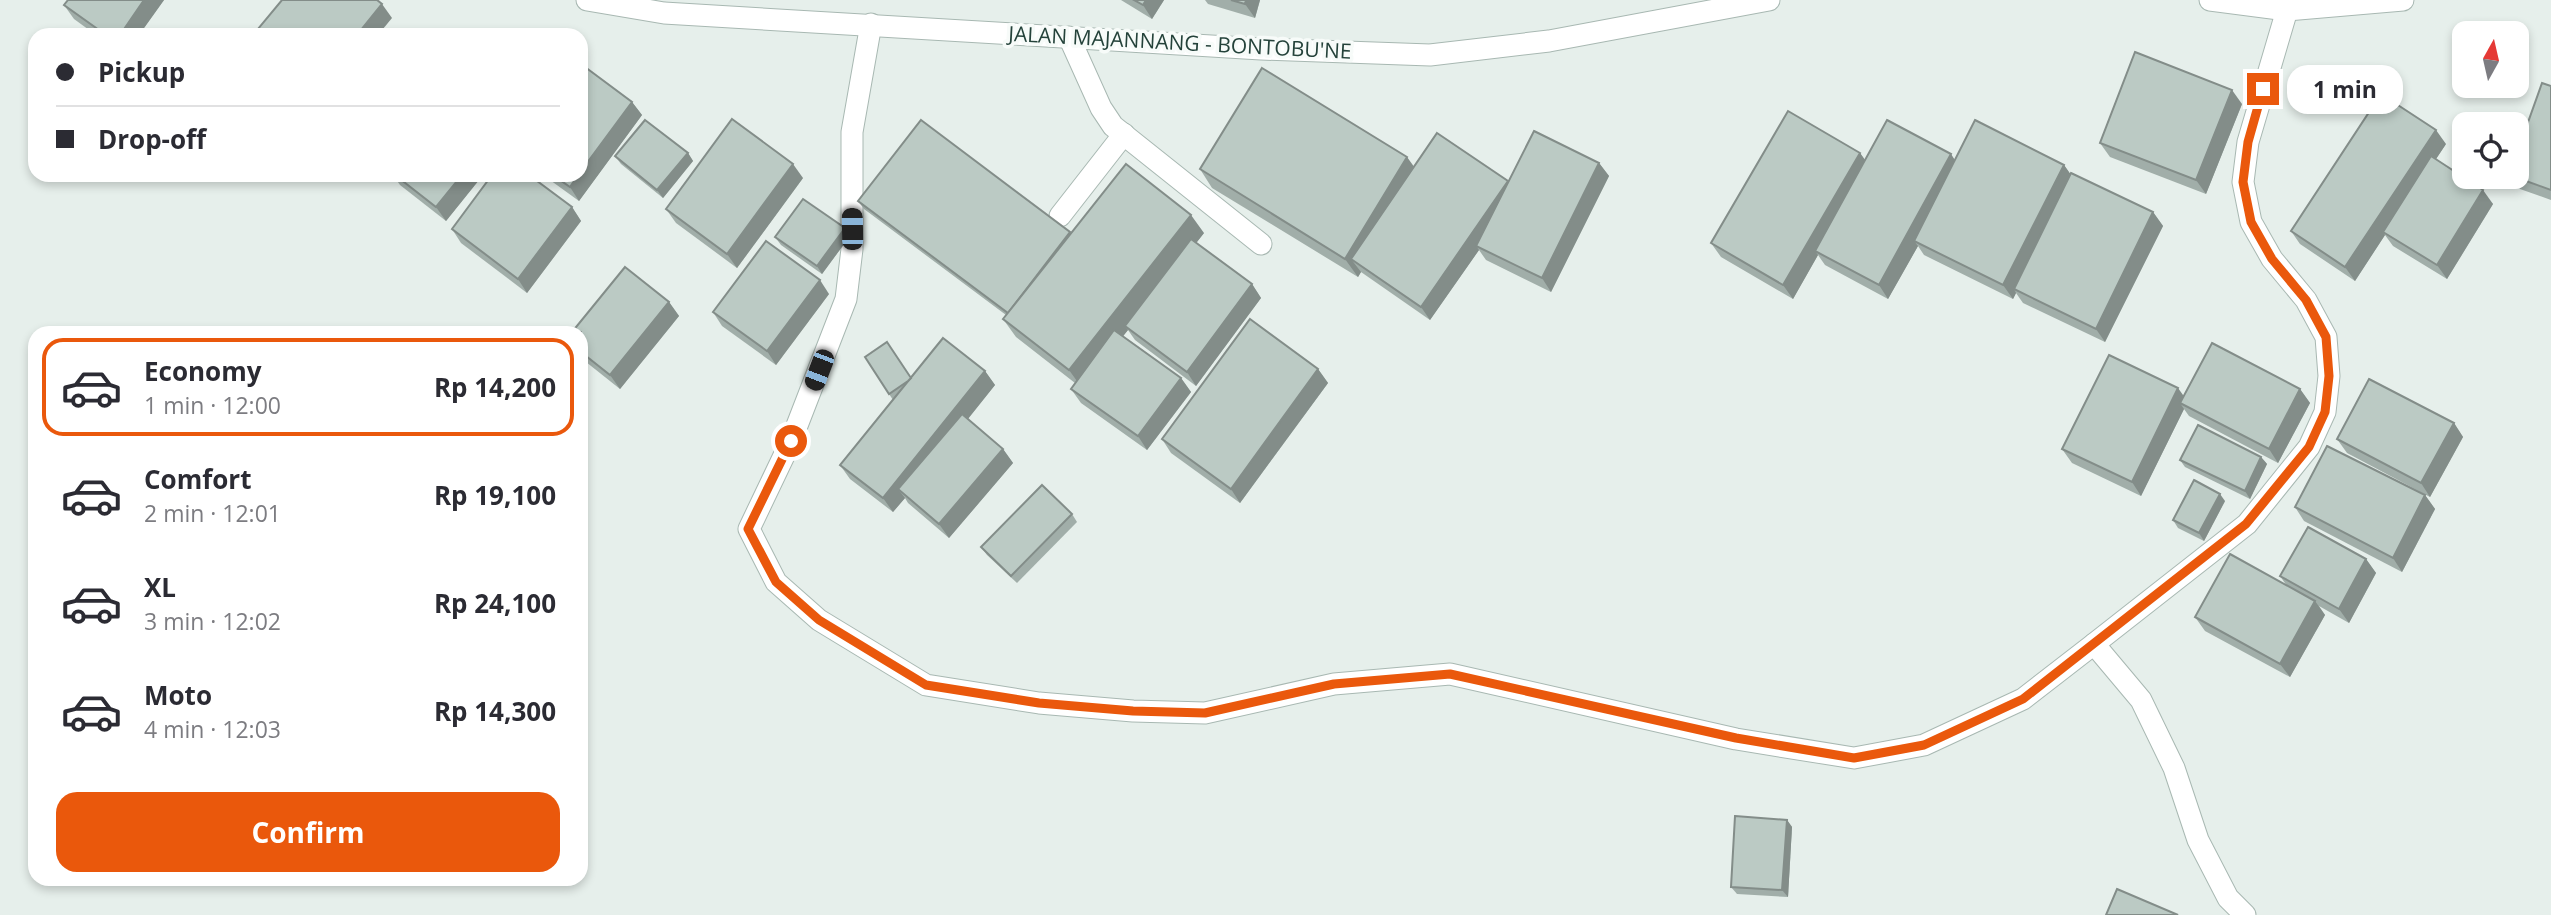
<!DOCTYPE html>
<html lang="en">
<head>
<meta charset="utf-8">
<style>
  :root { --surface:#fff; --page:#f7f7f7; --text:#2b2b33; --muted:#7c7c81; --line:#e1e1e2; --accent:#ea580c }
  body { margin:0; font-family:"Open Sans",sans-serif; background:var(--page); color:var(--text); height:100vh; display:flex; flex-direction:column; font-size:26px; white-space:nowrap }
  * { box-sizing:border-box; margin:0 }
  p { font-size:23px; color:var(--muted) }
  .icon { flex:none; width:38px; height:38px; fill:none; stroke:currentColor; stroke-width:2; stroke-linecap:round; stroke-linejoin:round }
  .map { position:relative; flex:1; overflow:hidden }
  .sheet { position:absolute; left:28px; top:326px; width:560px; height:560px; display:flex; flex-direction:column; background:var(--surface); border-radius:21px; box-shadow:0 4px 10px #0003 }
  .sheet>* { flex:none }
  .guide { position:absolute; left:28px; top:28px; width:560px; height:154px; border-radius:21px; box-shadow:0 4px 10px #0003; display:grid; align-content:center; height:154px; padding:0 28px; background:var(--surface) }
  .needle { width:46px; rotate:8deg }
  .fabs { position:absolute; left:2452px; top:21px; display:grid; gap:14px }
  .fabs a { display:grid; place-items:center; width:77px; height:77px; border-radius:14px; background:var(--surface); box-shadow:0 4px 10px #0003; font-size:35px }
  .end { position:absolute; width:32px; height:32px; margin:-16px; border:9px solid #ea580c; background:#fff; box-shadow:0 0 0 4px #fff }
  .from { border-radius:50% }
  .bubble { position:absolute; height:49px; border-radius:21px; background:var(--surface); box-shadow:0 4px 10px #0003; font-size:23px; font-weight:700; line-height:49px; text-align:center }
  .car { position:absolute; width:21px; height:42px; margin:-21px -10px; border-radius:9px; box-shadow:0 0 5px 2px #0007; background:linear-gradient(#222 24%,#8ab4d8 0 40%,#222 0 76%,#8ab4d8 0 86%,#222 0) }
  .guide b { display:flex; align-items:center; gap:24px; height:66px; font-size:26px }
  .guide b+b { border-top:2px solid var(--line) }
  .guide i { width:18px; height:18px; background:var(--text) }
  ul { padding:12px 0 0; list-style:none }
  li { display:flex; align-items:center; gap:21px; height:98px; margin:0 14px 10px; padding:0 14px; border:4px solid transparent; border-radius:21px }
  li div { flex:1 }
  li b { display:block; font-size:26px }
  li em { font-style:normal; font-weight:700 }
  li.on { border-color:var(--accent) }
  li>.icon { width:63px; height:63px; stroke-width:1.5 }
  .cta { display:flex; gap:14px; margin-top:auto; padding:14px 28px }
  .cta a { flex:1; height:80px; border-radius:21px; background:var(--accent); color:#fff; font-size:28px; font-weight:700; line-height:80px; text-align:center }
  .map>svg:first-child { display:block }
</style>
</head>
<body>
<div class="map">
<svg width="2551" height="915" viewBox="0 0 2551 915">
  <rect width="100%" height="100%" fill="#e6efeb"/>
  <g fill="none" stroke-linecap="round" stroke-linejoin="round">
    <!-- minor casing -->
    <g stroke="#a8b8b2" stroke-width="23">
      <g id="minor">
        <polyline points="587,0 664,13 1261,49 1430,55 1549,41 1769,0"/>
        <polyline points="2210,0 2287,10 2403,0"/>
        <polyline points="871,24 852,132 852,249 846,299 791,441 749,529 776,582 819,620 926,685 1039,703 1133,711 1205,713 1334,684 1450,674 1736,739 1854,758 1924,745 2023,699 2094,644"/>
        <polyline points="1069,37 1101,108 1113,126 1261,244"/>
        <polyline points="1060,216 1124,134"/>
        <polyline points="2245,915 2228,898 2198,840 2174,768 2141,700 2094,644 2247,524 2309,447 2325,412 2329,376 2326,337 2306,300 2272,259 2251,222 2243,182 2248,142 2287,10"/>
      </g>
    </g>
    <!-- minor -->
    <use href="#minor" stroke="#fff" stroke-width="21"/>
  </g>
  <!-- wall -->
  <g fill="#a1aea9">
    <polygon points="68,0 164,0 139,35 96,35 74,19 64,5"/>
    <polygon points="1121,0 1164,0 1152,19"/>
    <polygon points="1205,0 1260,0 1255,18 1208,4"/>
    <polygon points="2551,86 2551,200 2520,189 2511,177 2516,177"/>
    <polygon points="632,102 642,115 579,201 543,175 581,175"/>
    <polygon points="2242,104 2206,194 2110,157 2100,143"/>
    <polygon points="2446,144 2436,159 2493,204 2447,279 2393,246 2385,235 2355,281 2300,244 2291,231"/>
    <polygon points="688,153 693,161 663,198 621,164 615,156"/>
    <polygon points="1860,153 1865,160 1955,160 2064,165 2070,174 2153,212 2163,226 2105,342 2023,303 2016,293 2013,299 1924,255 1918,246 1888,299 1825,265 1818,255 1793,299 1721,257 1711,243"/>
    <polygon points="1599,163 1609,176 1551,292 1486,260 1479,250 1430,320 1361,272 1358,277 1212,188 1200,169 1414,167 1508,181 1508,182"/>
    <polygon points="393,175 483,175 446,221 400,185"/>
    <polygon points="803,178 737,268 676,223 666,209"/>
    <polygon points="858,201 1070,232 1071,233 1204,233 1196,243 1252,284 1261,298 1196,386 1135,340 1128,330 1123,336 1181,378 1191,392 1147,450 1081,403 1071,389 1075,383 1016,337 1003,319 1006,315 864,209"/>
    <polygon points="572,207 581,221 527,293 461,243 452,229"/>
    <polygon points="850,236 822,274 781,245 775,237"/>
    <polygon points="829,294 776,365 722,326 713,312"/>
    <polygon points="669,302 679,316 620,389 581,358 581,332"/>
    <polygon points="865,357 911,378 985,371 995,385 968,419 1003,449 1013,463 949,538 908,503 905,498 893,512 850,479 840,465 893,400"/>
    <polygon points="1318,369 1328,383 1240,503 1171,453 1162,439"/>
    <polygon points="2300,389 2310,403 2278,463 2189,416 2184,409 2141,496 2072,463 2062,449 2183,396"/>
    <polygon points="2454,423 2463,437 2430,497 2347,453 2337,439"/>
    <polygon points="2261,457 2267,464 2250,499 2185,467 2180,460"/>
    <polygon points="2425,495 2435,509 2402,572 2304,521 2295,507"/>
    <polygon points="2225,501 2204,541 2178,528 2173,520"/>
    <polygon points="1072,514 1077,522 1017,583 987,555 981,547"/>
    <polygon points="2366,559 2376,573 2349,623 2319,606 2325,615 2290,677 2205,631 2195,617 2287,586 2280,576"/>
    <polygon points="1787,820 1792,827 1788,897 1737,894 1731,887"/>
  </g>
  <!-- shaded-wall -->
  <g fill="#838d89">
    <polygon points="144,0 164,0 139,35 120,35"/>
    <polygon points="1146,0 1164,0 1152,19 1143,5"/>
    <polygon points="1246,0 1260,0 1255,18 1245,4"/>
    <polygon points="382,4 392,18 378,35 357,35"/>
    <polygon points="2232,90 2242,104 2206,194 2196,180"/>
    <polygon points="632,102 642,115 579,201 570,187 578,175 581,175 581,171"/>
    <polygon points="2436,130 2446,144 2386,234 2383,232 2385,235 2355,281 2345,267"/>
    <polygon points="688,153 693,161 663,198 657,190"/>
    <polygon points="1860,153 1870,167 1815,251 1818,255 1793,299 1783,285"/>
    <polygon points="1951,154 1960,168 1914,241 1918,246 1888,299 1879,285"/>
    <polygon points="1407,157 1420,175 1351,259 1361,272 1358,277 1345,259"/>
    <polygon points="1599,163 1609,176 1551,292 1542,278"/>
    <polygon points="793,164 803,178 737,268 727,254"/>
    <polygon points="2064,165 2074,179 2014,289 2016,293 2013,299 2003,285"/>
    <polygon points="462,175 483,175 446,221 436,207"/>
    <polygon points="1508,181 1517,195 1476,246 1479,250 1430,320 1421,307"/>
    <polygon points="2483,190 2493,204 2447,279 2437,265"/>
    <polygon points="572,207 581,221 527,293 518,279"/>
    <polygon points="2153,212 2163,226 2105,342 2096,329"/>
    <polygon points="1191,215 1204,233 1129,329 1125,326 1128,330 1082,388 1069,370"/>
    <polygon points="845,228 850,236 822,274 817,266"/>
    <polygon points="820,280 829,294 776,365 767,351"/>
    <polygon points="1252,284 1261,298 1196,386 1187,372"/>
    <polygon points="669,302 679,316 620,389 610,375"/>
    <polygon points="1318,369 1328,383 1240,503 1231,489"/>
    <polygon points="985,371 995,385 906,496 898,489 905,498 893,512 883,498"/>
    <polygon points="1181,378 1191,392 1147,450 1138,436"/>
    <polygon points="2178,388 2188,402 2180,403 2184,409 2141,496 2132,482"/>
    <polygon points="2300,389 2310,403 2278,463 2269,449"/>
    <polygon points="2454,423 2463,437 2430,497 2421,483"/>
    <polygon points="1003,449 1013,463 949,538 939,524"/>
    <polygon points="2261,457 2267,464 2250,499 2245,491"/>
    <polygon points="2220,494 2225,501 2204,541 2199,533"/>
    <polygon points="2425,495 2435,509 2402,572 2393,558"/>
    <polygon points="2366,559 2376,573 2349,623 2339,609"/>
    <polygon points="2315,601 2325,615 2290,677 2280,664"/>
    <polygon points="1787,820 1792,827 1788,897 1782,890"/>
  </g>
  <!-- building -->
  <g fill="#bbcac4" stroke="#838d89" stroke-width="2">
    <polygon points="68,0 144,0 120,35 106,35 64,5"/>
    <polygon points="282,0 377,0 382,4 357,35 253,35"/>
    <polygon points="1134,0 1146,0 1143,5"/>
    <polygon points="1231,0 1246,0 1245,4"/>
    <polygon points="373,29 380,35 368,35"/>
    <polygon points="2135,52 2232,90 2196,180 2100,143"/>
    <polygon points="581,64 632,102 581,171"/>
    <polygon points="1262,68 1407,157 1345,259 1200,169"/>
    <polygon points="2542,83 2551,86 2551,190 2515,177 2516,177 2516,156"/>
    <polygon points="2381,94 2436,130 2345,267 2291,231"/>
    <polygon points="1788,111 1860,153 1783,285 1711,243"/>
    <polygon points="732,119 793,164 727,254 666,209"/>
    <polygon points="645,120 688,153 657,190 615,156"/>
    <polygon points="921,120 1070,232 1008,313 858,201"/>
    <polygon points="1887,120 1951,154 1879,285 1815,251"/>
    <polygon points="1975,120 2064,165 2003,285 1914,241"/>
    <polygon points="1534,131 1599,163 1542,278 1476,246"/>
    <polygon points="1437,133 1508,181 1421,307 1351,259"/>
    <polygon points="2431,156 2483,190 2437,265 2383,232"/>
    <polygon points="1126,164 1191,215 1069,370 1003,319"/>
    <polygon points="2071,173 2153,212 2096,329 2014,289"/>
    <polygon points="395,175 462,175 436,207"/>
    <polygon points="492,175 529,175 572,207 518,279 452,229"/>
    <polygon points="553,175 578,175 570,187"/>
    <polygon points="803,199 845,228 817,266 775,237"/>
    <polygon points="1191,239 1252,284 1187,372 1125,326"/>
    <polygon points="766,241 820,280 767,351 713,312"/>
    <polygon points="625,267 669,302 610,375 581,352 581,332 572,332"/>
    <polygon points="1250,319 1318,369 1231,489 1162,439"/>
    <polygon points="1114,330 1181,378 1138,436 1071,389"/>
    <polygon points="943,338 985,371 883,498 840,465"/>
    <polygon points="887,342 911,378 908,381 889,394 865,357"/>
    <polygon points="2212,343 2300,389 2269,449 2180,403"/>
    <polygon points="2109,355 2178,388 2132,482 2062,449"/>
    <polygon points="2369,379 2454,423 2421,483 2337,439"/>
    <polygon points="962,414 1003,449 939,524 898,489"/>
    <polygon points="2198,425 2261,457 2245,491 2180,460"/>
    <polygon points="2327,446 2425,495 2393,558 2295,507"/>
    <polygon points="2194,480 2220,494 2199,533 2173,520"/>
    <polygon points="1042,485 1072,514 1011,576 981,547"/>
    <polygon points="2308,527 2366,559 2339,609 2280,576"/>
    <polygon points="2230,554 2315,601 2280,664 2195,617"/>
    <polygon points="1735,816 1787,820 1782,890 1731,887"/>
    <polygon points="2117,889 2178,915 2106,915"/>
  </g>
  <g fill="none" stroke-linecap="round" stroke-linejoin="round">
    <!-- route -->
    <polyline stroke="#ea580c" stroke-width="9" points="791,441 748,529 776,582 819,620 926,685 1039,703 1133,711 1205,713 1334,684 1450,674 1736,738 1854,758 1924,745 2023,699 2246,524 2309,447 2325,412 2329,376 2326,337 2306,300 2272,259 2251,222 2243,182 2248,142 2263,89"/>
  </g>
  <g text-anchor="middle" stroke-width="7" stroke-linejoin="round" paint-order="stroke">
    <!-- street labels -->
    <g font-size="21" fill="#24423a" stroke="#f7fbf9">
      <text transform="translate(1180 43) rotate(3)" y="7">JALAN MAJANNANG - BONTOBU'NE</text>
    </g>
  </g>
</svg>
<div class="fabs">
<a><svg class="needle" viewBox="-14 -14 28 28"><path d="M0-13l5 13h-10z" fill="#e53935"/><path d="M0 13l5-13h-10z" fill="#7c7c81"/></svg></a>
<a><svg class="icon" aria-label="locate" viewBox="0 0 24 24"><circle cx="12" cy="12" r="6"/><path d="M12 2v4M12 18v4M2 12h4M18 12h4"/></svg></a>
</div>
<i class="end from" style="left:791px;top:441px"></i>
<i class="end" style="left:2263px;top:89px"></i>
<div class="bubble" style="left:2287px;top:65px;width:116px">1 min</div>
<i class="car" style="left:852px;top:229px;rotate:359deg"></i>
<i class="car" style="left:819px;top:370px;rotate:201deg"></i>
<div class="guide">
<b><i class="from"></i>Pickup</b>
<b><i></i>Drop-off</b>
</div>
<section class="sheet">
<ul>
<li class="on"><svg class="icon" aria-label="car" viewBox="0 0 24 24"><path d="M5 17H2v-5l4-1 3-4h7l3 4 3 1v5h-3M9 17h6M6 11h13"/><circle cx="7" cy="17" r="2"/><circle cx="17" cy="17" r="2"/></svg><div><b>Economy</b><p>1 min · 12:00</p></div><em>Rp 14,200</em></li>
<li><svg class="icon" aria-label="car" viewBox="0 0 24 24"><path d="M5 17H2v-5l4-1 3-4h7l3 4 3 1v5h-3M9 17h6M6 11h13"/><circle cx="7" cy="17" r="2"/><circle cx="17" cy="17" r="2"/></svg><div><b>Comfort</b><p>2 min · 12:01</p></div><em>Rp 19,100</em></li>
<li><svg class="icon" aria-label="car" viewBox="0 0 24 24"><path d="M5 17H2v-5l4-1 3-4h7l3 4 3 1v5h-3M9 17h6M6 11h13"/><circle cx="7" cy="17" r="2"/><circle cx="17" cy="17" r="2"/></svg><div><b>XL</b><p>3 min · 12:02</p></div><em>Rp 24,100</em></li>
<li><svg class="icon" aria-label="car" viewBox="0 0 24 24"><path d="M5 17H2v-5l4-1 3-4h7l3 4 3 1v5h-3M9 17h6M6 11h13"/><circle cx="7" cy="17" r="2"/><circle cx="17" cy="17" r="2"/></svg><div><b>Moto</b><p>4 min · 12:03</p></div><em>Rp 14,300</em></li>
</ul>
<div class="cta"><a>Confirm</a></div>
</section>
</div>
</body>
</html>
